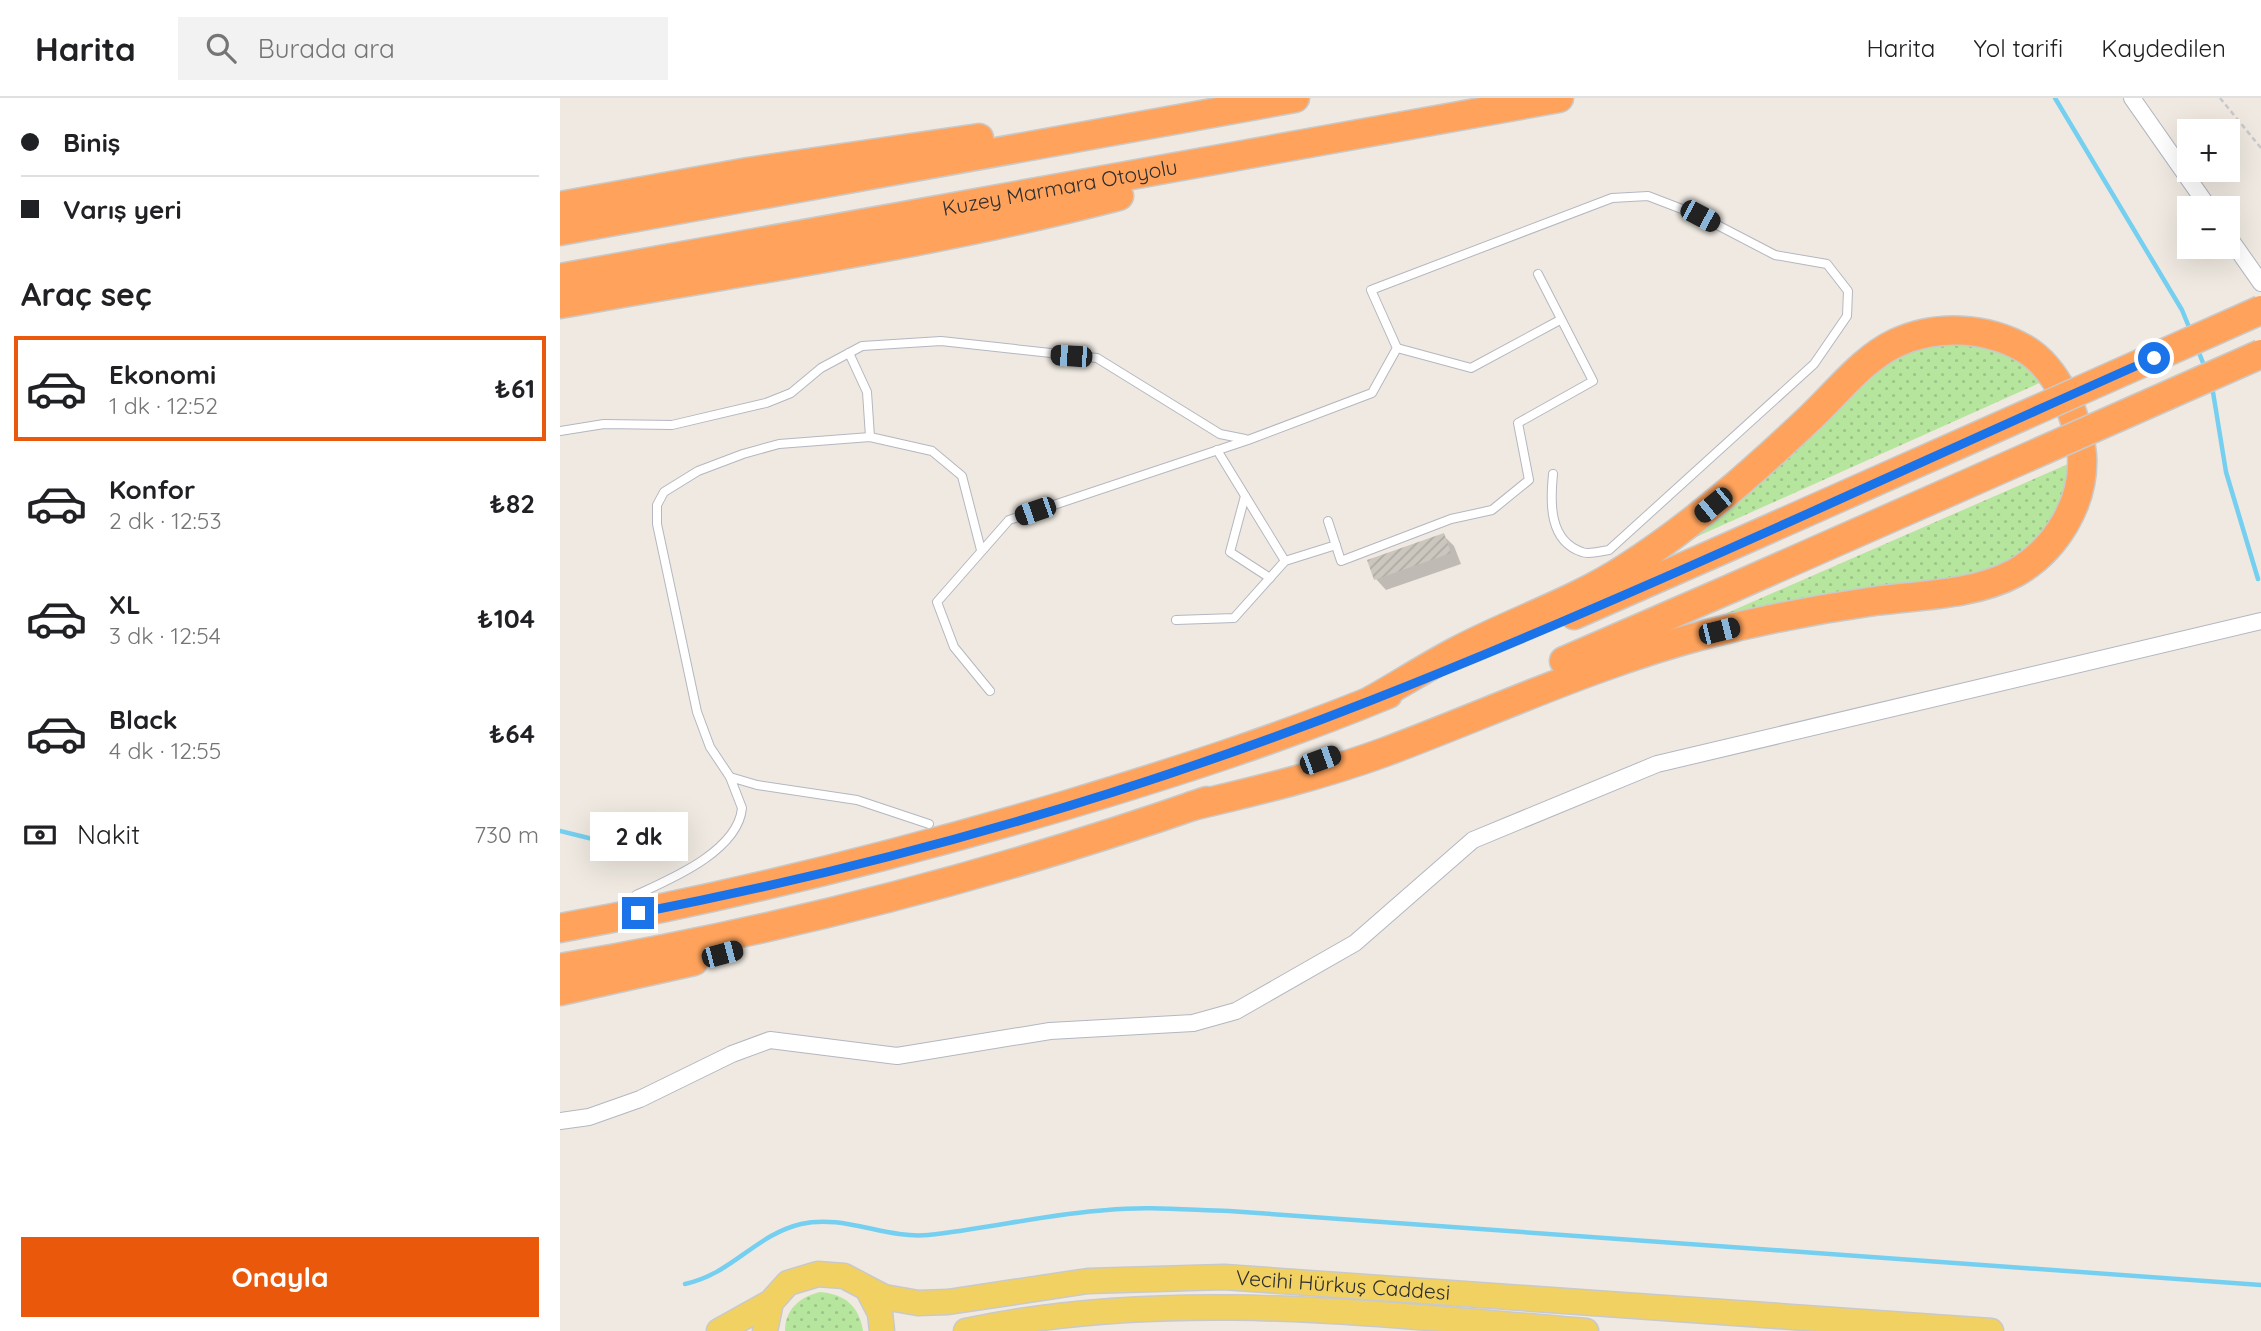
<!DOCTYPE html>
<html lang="tr">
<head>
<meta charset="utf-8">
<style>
  :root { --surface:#fff; --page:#f2f2f2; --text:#202124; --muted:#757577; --line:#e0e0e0; --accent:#ea580c }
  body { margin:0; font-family:Quicksand,sans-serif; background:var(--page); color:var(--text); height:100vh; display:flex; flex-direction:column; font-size:26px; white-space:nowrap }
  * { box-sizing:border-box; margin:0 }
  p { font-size:23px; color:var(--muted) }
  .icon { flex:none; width:38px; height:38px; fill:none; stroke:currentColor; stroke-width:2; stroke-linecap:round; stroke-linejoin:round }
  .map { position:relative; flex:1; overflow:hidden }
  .panel { display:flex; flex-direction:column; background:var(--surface); width:560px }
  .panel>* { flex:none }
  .guide { display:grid; align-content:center; height:154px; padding:0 21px; background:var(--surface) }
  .fabs { position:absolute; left:1617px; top:21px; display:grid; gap:14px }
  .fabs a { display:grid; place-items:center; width:63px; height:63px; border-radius:0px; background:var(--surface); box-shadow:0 7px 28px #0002; font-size:35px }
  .end { position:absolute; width:32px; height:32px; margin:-16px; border:9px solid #1a73e8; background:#fff; box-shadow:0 0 0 4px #fff }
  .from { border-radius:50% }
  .bubble { position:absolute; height:49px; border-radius:0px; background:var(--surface); box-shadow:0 7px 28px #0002; font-size:23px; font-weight:700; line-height:49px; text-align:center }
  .car { position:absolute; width:21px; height:42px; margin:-21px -10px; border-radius:9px; box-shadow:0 0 5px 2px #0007; background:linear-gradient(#222 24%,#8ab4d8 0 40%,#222 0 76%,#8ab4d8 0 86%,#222 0) }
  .guide b { display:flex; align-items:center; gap:24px; height:66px; font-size:26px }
  .guide b+b { border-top:2px solid var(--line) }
  .guide i { width:18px; height:18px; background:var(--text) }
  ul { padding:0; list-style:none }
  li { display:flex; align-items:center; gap:21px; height:105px; margin:0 14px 10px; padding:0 7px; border:4px solid transparent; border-radius:0px }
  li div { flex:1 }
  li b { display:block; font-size:26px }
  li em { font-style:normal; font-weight:700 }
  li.selected { border-color:var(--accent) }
  li>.icon { width:63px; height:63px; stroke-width:1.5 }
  h2 { padding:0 21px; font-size:32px; line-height:84px }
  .pay { display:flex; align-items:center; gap:18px; height:77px; padding:0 21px; font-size:26px }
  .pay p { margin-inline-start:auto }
  .action { display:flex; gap:14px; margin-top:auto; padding:14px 21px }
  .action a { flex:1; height:80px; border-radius:0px; background:var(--accent); color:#fff; font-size:28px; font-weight:700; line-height:80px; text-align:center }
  header { display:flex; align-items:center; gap:42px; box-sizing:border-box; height:98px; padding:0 35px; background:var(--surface); border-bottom:2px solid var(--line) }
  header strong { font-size:33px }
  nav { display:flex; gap:38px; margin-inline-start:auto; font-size:24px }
  .search { width:490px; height:63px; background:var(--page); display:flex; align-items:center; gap:18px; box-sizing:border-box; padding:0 24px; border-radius:0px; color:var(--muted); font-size:26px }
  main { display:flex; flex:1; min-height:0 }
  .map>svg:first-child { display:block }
</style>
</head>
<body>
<header>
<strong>Harita</strong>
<div class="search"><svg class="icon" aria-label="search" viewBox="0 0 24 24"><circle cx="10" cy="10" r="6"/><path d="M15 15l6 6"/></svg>Burada ara</div>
<nav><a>Harita</a><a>Yol tarifi</a><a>Kaydedilen</a></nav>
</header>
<main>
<section class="panel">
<div class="guide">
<b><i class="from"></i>Biniş</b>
<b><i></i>Varış yeri</b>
</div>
<h2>Araç seç</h2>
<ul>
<li class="selected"><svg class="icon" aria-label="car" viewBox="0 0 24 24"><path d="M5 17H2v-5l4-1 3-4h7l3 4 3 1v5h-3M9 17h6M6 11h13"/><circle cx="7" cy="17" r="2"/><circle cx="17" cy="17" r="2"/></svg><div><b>Ekonomi</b><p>1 dk · 12:52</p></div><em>₺61</em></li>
<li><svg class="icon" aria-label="car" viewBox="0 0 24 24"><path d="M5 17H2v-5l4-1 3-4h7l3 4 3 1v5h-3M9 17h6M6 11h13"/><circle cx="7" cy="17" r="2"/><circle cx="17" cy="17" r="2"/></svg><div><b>Konfor</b><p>2 dk · 12:53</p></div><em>₺82</em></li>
<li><svg class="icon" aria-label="car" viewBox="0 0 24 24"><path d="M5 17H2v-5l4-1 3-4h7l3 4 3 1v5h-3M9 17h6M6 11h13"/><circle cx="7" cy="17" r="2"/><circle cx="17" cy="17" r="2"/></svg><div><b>XL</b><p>3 dk · 12:54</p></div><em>₺104</em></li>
<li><svg class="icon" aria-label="car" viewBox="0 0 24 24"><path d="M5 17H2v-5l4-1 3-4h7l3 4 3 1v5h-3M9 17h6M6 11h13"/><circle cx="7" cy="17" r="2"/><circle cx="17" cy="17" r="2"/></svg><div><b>Black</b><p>4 dk · 12:55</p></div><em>₺64</em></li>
</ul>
<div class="pay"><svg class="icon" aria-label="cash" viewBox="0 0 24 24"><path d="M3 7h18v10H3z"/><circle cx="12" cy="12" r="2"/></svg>Nakit<p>730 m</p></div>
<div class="action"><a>Onayla</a></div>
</section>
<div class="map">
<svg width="1701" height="1233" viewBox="0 0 1701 1233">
  <defs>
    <pattern id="green-dots" width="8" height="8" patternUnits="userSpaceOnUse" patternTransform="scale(1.75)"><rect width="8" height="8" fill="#b6e59e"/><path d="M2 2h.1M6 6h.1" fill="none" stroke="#9dc588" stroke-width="1.8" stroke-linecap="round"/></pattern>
    <pattern id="building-hatch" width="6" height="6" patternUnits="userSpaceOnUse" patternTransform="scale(1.75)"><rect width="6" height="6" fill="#cbc7bf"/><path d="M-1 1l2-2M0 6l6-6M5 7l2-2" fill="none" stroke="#afaba4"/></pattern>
  </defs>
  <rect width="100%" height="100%" fill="#efe9e1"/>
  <!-- green -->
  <g fill="url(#green-dots)">
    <polygon points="1434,244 1486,282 1136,439 1132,433 1284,297 1350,246"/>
    <polygon points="1515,363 1512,386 1473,451 1440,470 1398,482 1170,521 1167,515"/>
    <path d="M 260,1194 C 285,1196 299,1208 303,1233 L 225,1233 C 225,1211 240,1199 260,1194 Z"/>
  </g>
  <!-- shadow -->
  <polygon fill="#0003" points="883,437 894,448 901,466 826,492 816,481 809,463"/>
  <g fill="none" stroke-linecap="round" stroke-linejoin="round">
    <!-- stream -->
    <g stroke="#75cff0" stroke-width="4.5">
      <polyline points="1495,0 1622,212 1631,234"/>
      <polyline points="1638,252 1645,270"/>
      <polyline points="1652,288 1666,374 1698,481"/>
      <polyline points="0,733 61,748 67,754"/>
      <path d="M 125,1186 C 172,1176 195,1137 241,1126 C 283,1116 326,1141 368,1137 C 428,1131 486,1116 547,1112 C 587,1108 629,1112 669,1113 L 1701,1187"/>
    </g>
  </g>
  <!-- building -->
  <polygon fill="url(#building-hatch)" points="884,435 891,455 814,482 807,462"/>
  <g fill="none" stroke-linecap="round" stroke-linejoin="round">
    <!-- lane casing -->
    <g stroke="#b4b7c1" stroke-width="10">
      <g id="lane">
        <polyline points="837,250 911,270 1000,222"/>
        <polyline points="289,255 307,294 310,339"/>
        <polyline points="0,333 44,326 112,327 206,305 231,295 261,270 302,248 381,243 537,260 660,336 685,341"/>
        <polyline points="657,352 725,463"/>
        <polyline points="685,398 670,454 710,480"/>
        <polyline points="768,423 781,463 891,421 932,412 969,382 958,325 1033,283 978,176"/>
        <polyline points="616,522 674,520 725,463 776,447"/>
        <path d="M 430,593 L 394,549 L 377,504 L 449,422 L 688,342 L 812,295 L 837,250 L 811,192 L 1052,100 L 1088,98 L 1140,118 L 1215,157 L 1267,166 L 1288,193 L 1287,218 L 1254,266 L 1049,452 C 1041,453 1029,457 1022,454 C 989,443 990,405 993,376"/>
        <polyline points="170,679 150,649 137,614 97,426 97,407 104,394 138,373 183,356 219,346 310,339 372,353 402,378 421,452"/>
        <path d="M 76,797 C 111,781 178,753 182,710 L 170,679 L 197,687 L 297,702 L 369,726"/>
      </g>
    </g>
    <!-- street casing -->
    <g stroke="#b4b7c1" stroke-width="18">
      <g id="street">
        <polyline points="1572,0 1649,110"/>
        <polyline points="1668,138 1701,185"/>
        <polyline points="0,1023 29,1019 80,1001 172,956 210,942 337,958 490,933 633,925 676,913 795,845 913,742 1097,666 1701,523"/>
      </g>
    </g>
    <!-- primary casing -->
    <g stroke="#c9c9c9" stroke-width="27">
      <g id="primary">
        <polyline points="308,1192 320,1215 322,1233"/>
        <path id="s1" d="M 159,1233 L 211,1204 L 228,1185 L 258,1176 L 284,1178 L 324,1199 L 358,1205 L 388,1204 L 528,1183 L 664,1179 L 1431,1233"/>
        <polyline points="205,1233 211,1204"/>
        <path d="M 406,1233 C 610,1189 821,1217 1026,1233"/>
      </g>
    </g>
    <!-- highway casing -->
    <g stroke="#c9c9c9" stroke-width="31">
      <g id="highway">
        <polyline points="0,108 188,74 419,40"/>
        <polyline points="0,133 735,0"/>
        <path id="s2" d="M 0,180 L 999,0"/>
        <path d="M 0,206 C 187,172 375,146 559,98"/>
        <polyline points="1014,517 1157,454"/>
        <polyline points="1004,563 1172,490"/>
        <path d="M 632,708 C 697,693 762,677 825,654 C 932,614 1036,565 1147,536 C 1202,522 1258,511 1315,503 C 1360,497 1414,497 1455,475 C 1496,452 1525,404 1522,357 C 1519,320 1497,270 1465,251 C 1427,229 1376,226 1336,245 C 1302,261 1277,295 1250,320 C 1192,375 1133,427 1066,470 C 1012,505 951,524 895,554 C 867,569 840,586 812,602"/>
        <path d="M 0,830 C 170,799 337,757 503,708 C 613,675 722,640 828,596"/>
        <path d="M 0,870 C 219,833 438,776 647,703"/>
        <polyline points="0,893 134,863"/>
      </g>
    </g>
    <!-- path -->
    <polyline stroke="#c9c9c9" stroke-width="2.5" stroke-dasharray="5 3.5" stroke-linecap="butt" points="1660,0 1701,50"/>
    <!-- lane -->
    <use href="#lane" stroke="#fff" stroke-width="8"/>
    <!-- street -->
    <use href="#street" stroke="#fff" stroke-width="16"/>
    <!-- primary -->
    <use href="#primary" stroke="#f2d163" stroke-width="24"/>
    <!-- highway -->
    <use href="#highway" stroke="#ffa35c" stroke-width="28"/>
    <!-- highway-bridge casing -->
    <g stroke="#c9c9c9" stroke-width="31" stroke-linecap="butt">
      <g id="highway-bridge">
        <polyline points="1157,454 1701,212"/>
        <polyline points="1172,490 1701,256"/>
      </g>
    </g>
    <!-- highway-bridge -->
    <use href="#highway-bridge" stroke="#ffa35c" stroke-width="28"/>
  </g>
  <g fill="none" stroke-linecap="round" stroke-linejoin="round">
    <!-- route -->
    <path stroke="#1a73e8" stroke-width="9" d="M 78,815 C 327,767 576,695 812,602 C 1076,498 1334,375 1594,260"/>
  </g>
  <g text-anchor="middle" stroke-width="6" stroke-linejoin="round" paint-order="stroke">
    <!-- street labels -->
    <g font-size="21" fill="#2e2e2e" stroke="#fff">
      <text dy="7" stroke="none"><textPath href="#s2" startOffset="508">Kuzey Marmara Otoyolu</textPath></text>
      <text dy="7" stroke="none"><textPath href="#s1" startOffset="649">Vecihi Hürkuş Caddesi</textPath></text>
    </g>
  </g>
</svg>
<div class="fabs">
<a>+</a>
<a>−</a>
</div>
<i class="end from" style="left:1594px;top:260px"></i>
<i class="end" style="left:78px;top:815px"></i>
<div class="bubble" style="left:30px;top:714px;width:98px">2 dk</div>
<i class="car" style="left:1140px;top:118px;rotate:118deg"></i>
<i class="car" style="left:511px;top:258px;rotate:274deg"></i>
<i class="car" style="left:1153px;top:407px;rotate:231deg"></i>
<i class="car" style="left:475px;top:413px;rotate:251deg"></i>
<i class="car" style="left:1159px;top:533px;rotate:76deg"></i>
<i class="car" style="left:760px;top:662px;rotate:70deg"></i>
<i class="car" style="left:162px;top:856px;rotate:75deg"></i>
</div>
</main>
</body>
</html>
